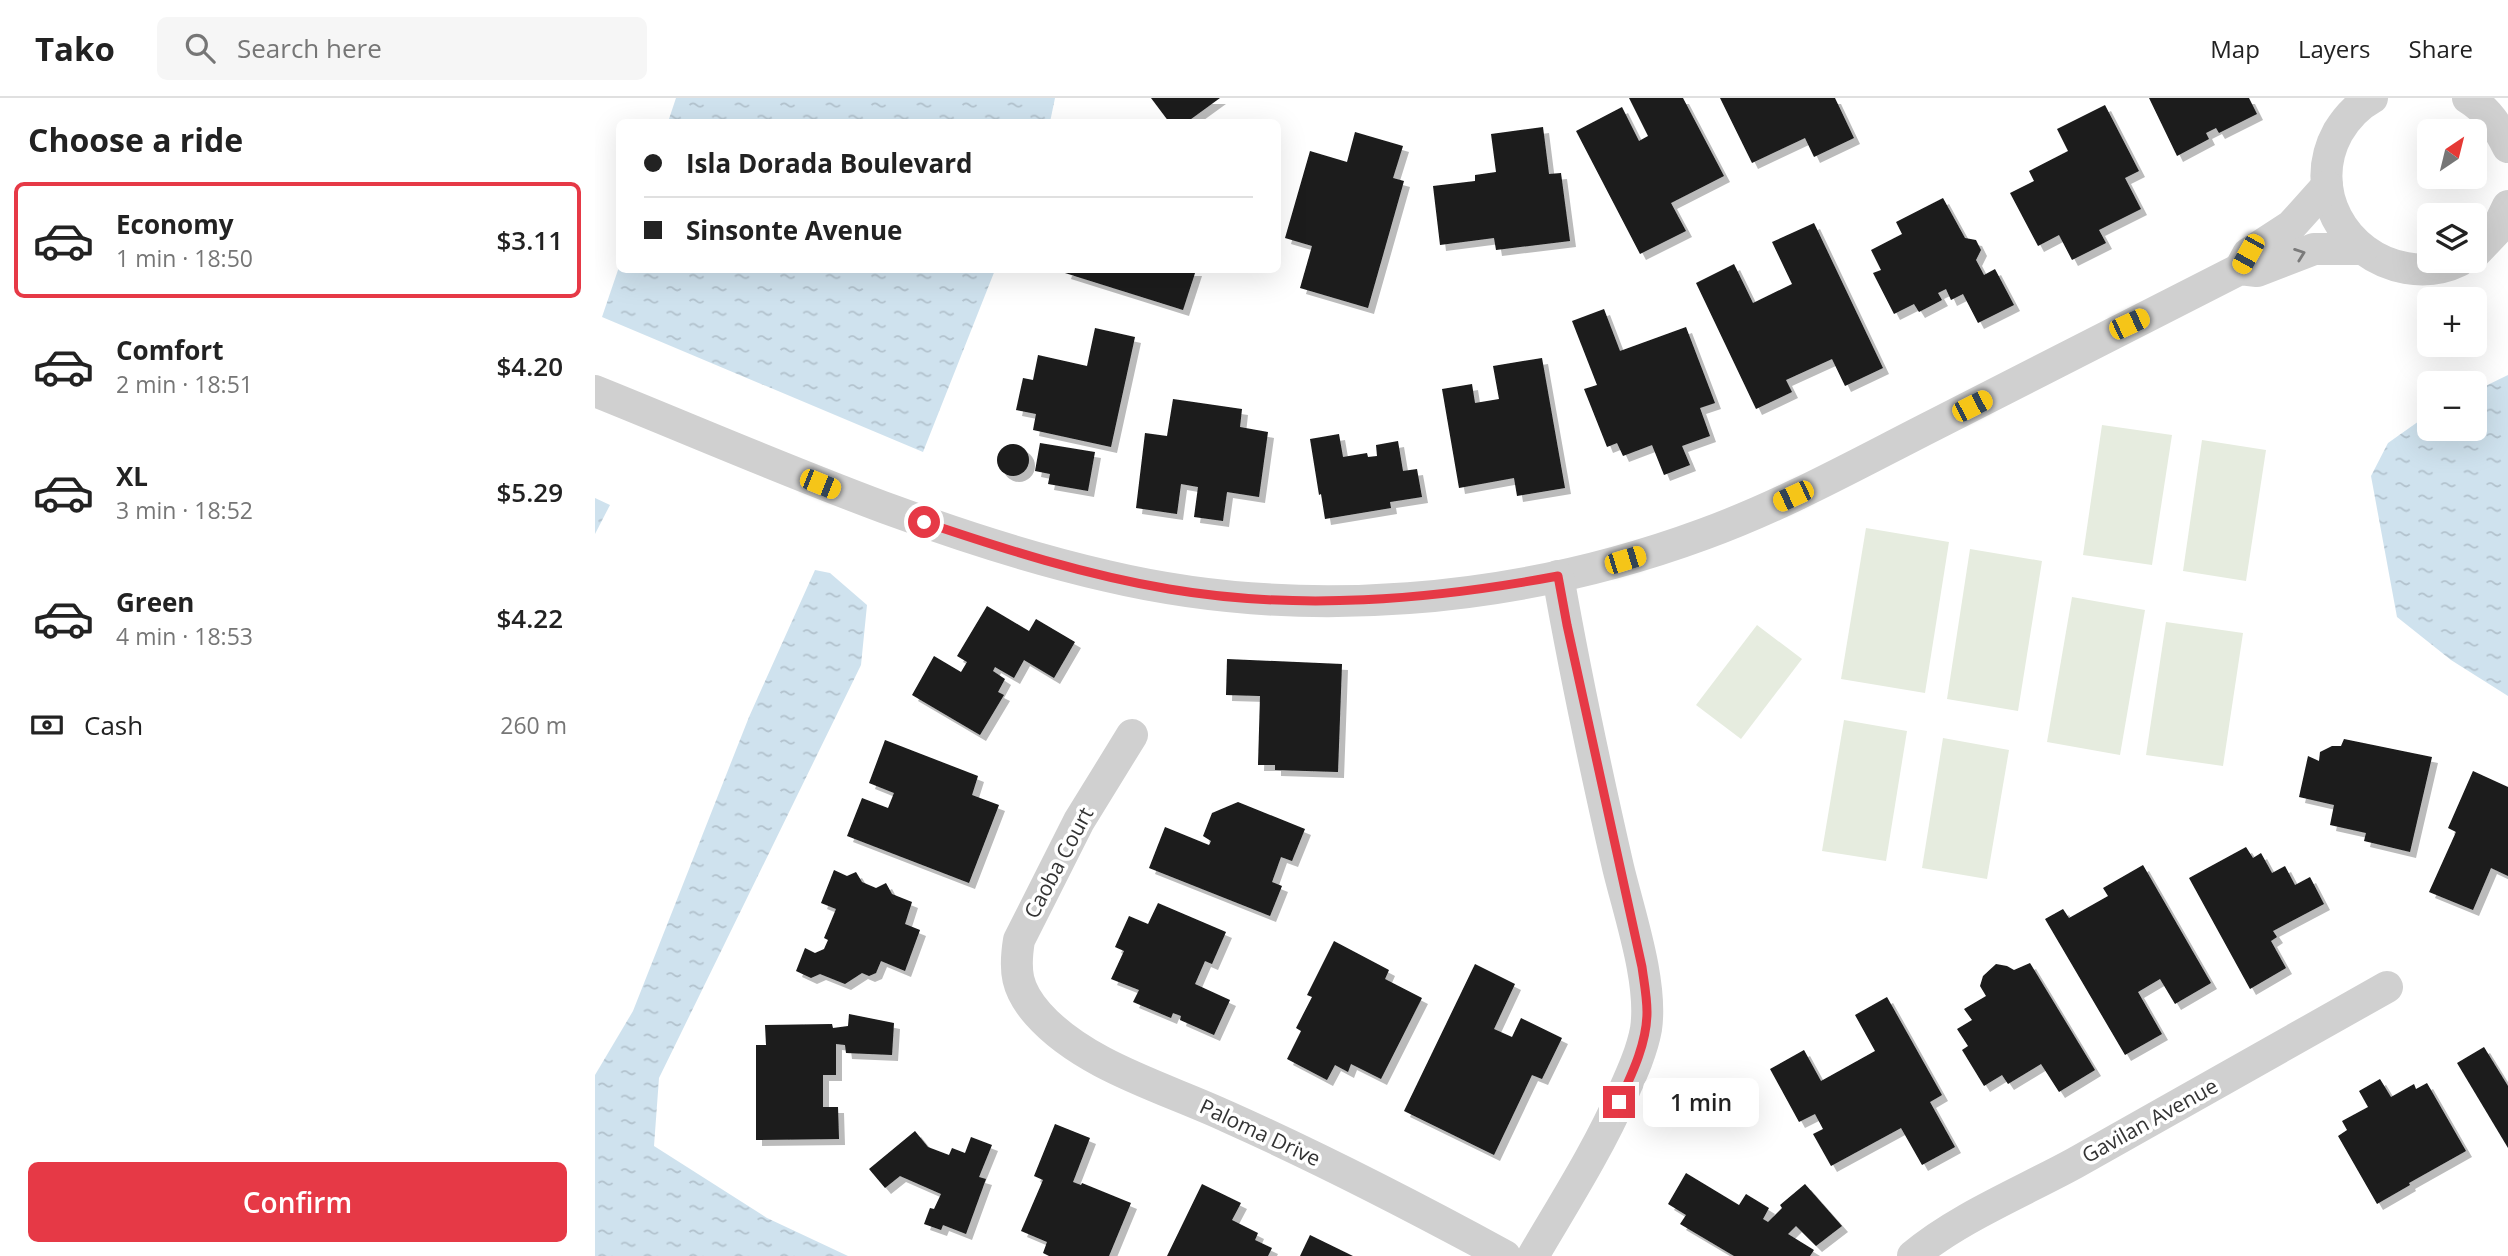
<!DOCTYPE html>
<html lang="en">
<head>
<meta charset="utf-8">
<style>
  :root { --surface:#fff; --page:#f6f6f6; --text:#222; --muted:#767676; --line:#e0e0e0; --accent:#e63946 }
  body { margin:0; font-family:"Open Sans",sans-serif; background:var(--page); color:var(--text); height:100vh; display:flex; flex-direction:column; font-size:26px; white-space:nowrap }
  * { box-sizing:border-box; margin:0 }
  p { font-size:23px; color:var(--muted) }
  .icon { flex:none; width:38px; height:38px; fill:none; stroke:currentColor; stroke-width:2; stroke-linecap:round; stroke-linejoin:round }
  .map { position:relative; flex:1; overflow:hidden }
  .drawer { display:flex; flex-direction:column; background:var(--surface); width:595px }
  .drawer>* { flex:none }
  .banner { position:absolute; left:21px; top:21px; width:665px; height:154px; border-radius:10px; box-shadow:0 7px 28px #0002; display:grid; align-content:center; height:154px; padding:0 28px; background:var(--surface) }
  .needle { width:46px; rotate:35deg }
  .controls { position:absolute; left:1822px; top:21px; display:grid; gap:14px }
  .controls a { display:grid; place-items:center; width:70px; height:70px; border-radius:10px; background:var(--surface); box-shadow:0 7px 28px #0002; font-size:35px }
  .end { position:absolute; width:32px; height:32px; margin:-16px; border:9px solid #e63946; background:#fff; box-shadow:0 0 0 4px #fff }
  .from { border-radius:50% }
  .bubble { position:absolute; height:49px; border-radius:10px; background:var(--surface); box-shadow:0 7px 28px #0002; font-size:23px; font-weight:600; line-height:49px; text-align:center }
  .car { position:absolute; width:21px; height:42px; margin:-21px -10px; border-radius:9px; box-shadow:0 0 5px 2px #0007; background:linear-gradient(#f5c518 24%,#345 0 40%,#f5c518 0 76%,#345 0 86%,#f5c518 0) }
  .banner b { display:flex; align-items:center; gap:24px; height:66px; font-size:26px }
  .banner b+b { border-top:2px solid var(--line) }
  .banner i { width:18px; height:18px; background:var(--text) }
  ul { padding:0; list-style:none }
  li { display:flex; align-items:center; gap:21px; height:116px; margin:0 14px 10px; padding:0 14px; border:4px solid transparent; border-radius:10px }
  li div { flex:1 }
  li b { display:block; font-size:26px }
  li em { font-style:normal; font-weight:600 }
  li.active { border-color:var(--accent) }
  li>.icon { width:63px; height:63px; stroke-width:1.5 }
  h2 { padding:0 28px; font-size:32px; line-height:84px }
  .pay { display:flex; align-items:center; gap:18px; height:77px; padding:0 28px; font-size:26px }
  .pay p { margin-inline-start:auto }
  .button { display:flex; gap:14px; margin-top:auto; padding:14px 28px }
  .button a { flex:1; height:80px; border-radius:10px; background:var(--accent); color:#fff; font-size:28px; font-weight:600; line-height:80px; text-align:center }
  header { display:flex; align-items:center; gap:42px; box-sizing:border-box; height:98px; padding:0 35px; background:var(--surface); border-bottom:2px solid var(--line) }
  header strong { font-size:33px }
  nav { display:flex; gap:38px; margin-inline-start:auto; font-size:24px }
  .search { width:490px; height:63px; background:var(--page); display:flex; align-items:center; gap:18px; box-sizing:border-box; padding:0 24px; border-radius:10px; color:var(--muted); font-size:26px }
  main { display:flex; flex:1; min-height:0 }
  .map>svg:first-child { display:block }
</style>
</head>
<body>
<header>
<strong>Tako</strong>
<div class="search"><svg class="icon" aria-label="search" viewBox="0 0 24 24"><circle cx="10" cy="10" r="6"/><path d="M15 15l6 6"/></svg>Search here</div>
<nav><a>Map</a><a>Layers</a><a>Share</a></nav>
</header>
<main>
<section class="drawer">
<h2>Choose a ride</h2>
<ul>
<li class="active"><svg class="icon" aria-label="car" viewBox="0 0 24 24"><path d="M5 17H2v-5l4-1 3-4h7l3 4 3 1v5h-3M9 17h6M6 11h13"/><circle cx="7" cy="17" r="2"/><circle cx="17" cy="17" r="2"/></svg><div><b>Economy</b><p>1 min · 18:50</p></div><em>$3.11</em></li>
<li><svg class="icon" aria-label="car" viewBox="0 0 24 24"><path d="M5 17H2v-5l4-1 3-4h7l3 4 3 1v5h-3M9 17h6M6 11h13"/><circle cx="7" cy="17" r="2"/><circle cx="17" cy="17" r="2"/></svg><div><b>Comfort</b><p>2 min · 18:51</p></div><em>$4.20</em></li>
<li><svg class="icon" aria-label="car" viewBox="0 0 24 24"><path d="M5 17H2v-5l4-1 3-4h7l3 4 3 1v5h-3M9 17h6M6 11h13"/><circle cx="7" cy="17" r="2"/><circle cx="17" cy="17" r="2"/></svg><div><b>XL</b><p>3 min · 18:52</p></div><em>$5.29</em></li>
<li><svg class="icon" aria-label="car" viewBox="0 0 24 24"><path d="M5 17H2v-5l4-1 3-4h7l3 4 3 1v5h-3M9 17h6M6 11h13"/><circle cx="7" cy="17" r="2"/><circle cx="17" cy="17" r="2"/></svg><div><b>Green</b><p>4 min · 18:53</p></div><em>$4.22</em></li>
</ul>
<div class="pay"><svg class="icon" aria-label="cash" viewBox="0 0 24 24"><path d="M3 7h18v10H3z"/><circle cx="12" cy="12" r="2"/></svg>Cash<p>260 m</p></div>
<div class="button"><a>Confirm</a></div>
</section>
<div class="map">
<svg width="1913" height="1158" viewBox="0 0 1913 1158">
  <defs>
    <pattern id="water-ripples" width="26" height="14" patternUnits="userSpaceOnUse" patternTransform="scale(1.75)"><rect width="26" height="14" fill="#cfe2ee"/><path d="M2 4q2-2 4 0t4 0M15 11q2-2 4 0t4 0" fill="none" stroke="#b2c2cd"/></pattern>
    <filter id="shadow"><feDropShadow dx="6" dy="6" stdDeviation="0" flood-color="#0004"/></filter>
  </defs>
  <rect width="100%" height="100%" fill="#fff"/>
  <!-- pitch -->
  <g fill="#e6ecdf">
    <polygon points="1507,327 1577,337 1557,467 1488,457"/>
    <polygon points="1607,342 1671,352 1651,483 1588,473"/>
    <polygon points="1271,430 1354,444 1330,595 1246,581"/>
    <polygon points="1375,451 1447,463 1423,613 1352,601"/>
    <polygon points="1477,499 1550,512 1525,657 1452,644"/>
    <polygon points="1571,524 1648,535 1628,668 1551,657"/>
    <polygon points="1162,527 1207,561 1146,641 1101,607"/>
    <polygon points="1249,622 1312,633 1291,763 1227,753"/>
    <polygon points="1348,640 1414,652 1392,781 1327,770"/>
  </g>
  <!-- water -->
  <g fill="url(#water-ripples)">
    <polygon points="81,0 460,0 455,24 73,24"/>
    <polygon points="24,169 24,172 400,172 328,354 7,219"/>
    <polygon points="1913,277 1913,598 1856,562 1802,519 1776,378 1793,345 1834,316 1834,331 1880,331 1880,293"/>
    <polygon points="0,400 15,407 0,436"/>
    <polygon points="220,472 235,475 272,507 266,567 64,980 59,1048 172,1120 253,1158 0,1158 0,977 38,913 154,619"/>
  </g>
  <!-- building -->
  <g fill="#1a1a1a" filter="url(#shadow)">
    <polygon points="556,0 625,0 592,24 574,24"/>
    <polygon points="1034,0 1088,0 1129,78 1076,105 1091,133 1045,156 981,33 1027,9 1044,43 1053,38"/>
    <polygon points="1125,0 1240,0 1259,40 1219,59 1210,40 1157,65"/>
    <polygon points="1554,0 1654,0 1662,16 1624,35 1621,30 1611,35 1614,41 1582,58"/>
    <polygon points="1510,7 1544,73 1530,80 1546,111 1504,132 1511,145 1477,162 1464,137 1443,148 1415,95 1439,83 1434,73 1473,53 1462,31"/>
    <polygon points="948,29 954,76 966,75 975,143 901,152 899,140 845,147 838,88 880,83 880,77 901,74 896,36"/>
    <polygon points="760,34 808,48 798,80 809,83 773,210 705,190 717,148 690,140 715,53 752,64"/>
    <polygon points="1348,100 1370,140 1381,142 1386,152 1381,162 1389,177 1400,171 1419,207 1383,225 1368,196 1356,202 1351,191 1343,195 1347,202 1324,214 1319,206 1299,216 1278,175 1286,172 1276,152 1307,136 1301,124"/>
    <polygon points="1219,125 1288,270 1250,288 1237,261 1191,282 1197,294 1161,311 1101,185 1139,166 1158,205 1197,186 1177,144"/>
    <polygon points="471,172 601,172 588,212 470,175"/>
    <polygon points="1009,211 1025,253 1091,229 1120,305 1105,310 1115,338 1087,348 1095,367 1069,377 1057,347 1028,358 1022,345 1012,349 989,291 1002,287 977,223"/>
    <polygon points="500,230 540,239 516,349 438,332 441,316 421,312 428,280 438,282 443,257 492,268"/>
    <polygon points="947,260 970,390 922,398 919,380 864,390 847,291 877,286 880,305 904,301 898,268"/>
    <polygon points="578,301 647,311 645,329 673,334 664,399 632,394 628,423 599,419 603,389 586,386 582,416 541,410 550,335 572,338"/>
    <polygon points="744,336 748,359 772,355 773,359 782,358 781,347 803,343 808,373 822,371 827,399 795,404 796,410 730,421 726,396 724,397 715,341"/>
    <polygon points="445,345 500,354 493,393 453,386 455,376 440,373"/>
    <circle cx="418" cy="362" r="16"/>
    <polygon points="392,508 434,533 441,521 480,544 459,580 429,562 419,580 400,569 398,573 410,581 403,594 409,597 385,637 317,597 339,558 366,574 372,564 362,558"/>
    <polygon points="632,561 747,566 743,674 680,672 680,667 663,667 665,598 631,597"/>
    <polygon points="1749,641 1837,659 1815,754 1769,743 1771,735 1735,727 1739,707 1704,699 1713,658 1724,663 1725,654 1737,648 1746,648"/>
    <polygon points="290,642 383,678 377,697 404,707 374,785 252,738 267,700 293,710 299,695 274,685"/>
    <polygon points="1878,673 1913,689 1913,778 1896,770 1878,812 1834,794 1861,734 1853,730"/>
    <polygon points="643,704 710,731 697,763 686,759 677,784 687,788 675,818 554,770 570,729 614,747 616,743 608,738 617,715"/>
    <polygon points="1651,749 1658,760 1666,755 1677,775 1690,768 1700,787 1715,779 1729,806 1678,833 1682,839 1676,843 1691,870 1655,891 1594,780"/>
    <polygon points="1548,767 1616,885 1580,906 1565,881 1543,894 1567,936 1530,957 1450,821 1468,811 1474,820 1513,798 1508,790"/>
    <polygon points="239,772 252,778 261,774 267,784 281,790 291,785 297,796 317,804 310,826 325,832 310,873 286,863 281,875 274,878 267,875 250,886 225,876 216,880 201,873 210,850 220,855 229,851 233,842 229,840 241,811 226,805"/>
    <polygon points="563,805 631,834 617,866 610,863 600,886 635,902 619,937 585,922 586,918 578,915 576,920 538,904 544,892 516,881 529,853 520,849 534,818 553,826"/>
    <polygon points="739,843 794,872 790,881 827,900 786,981 756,966 753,974 740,967 732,982 692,961 706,933 701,930 717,899 712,897"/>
    <polygon points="1435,865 1500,972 1464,994 1446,966 1413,986 1407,977 1389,988 1367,952 1373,948 1362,931 1377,922 1369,911 1391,898 1385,888 1388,878 1401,866 1412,868 1419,872"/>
    <polygon points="880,866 920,886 899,931 917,939 926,920 967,940 947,981 937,977 899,1057 809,1013"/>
    <polygon points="1292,899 1347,997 1335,1004 1360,1049 1327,1067 1306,1030 1236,1068 1218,1036 1228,1031 1220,1016 1204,1024 1175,971 1209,952 1226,983 1280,953 1260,917"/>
    <polygon points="254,916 299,925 297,957 251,955 250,947 241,946 241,977 228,977 228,1009 243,1009 244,1041 161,1042 161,947 171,947 170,927 237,926 238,930 253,928"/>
    <polygon points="1889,949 1913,988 1913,1050 1862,965"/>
    <polygon points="1785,981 1796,999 1819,986 1821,991 1832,985 1871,1053 1814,1085 1815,1087 1782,1106 1743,1038 1752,1032 1747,1023 1773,1009 1764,993"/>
    <polygon points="460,1026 495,1040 478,1084 486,1087 487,1085 536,1105 514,1158 454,1158 448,1155 452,1144 426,1133 448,1082 439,1078"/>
    <polygon points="320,1033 333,1049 354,1057 357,1050 370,1055 376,1039 397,1047 384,1079 391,1081 371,1136 348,1127 346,1132 329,1126 335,1110 339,1111 346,1096 305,1078 290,1090 274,1071"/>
    <polygon points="1091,1075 1144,1107 1151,1096 1174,1110 1168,1121 1173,1124 1187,1110 1185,1107 1210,1086 1247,1128 1221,1148 1201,1128 1193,1136 1219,1152 1215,1158 1139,1158 1085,1126 1091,1117 1073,1106"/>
    <polygon points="607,1086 646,1105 637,1122 663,1135 660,1142 677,1150 673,1158 572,1158"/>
    <polygon points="715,1137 758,1158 705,1158"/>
  </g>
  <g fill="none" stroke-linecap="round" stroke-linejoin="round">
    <!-- minor -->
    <g stroke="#d0d0d0" stroke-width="32">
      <path d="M 1777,0 C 1762,8 1751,21 1743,34 C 1711,92 1749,159 1811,170 C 1829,173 1848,171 1864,163"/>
      <path d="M 1873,0 C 1893,12 1903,29 1913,49"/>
      <polyline points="1880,155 1901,133 1913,108"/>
      <polyline points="1645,171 1653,156 1696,128 1732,88"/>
      <path d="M 0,293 C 169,361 334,437 512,478 C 707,524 922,505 1109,436 C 1189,407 1264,365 1339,327 C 1441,275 1543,223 1645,171 L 1662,173 L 1719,151 L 1767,151"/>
      <path d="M 537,637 L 484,723 L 424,842 C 419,873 421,891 443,916 C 489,968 571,990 633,1019 C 727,1061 820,1109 910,1158"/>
      <path d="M 938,1158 C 969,1105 1003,1052 1028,995 C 1037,975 1047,953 1051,931 C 1058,884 1034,815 1023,769 C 1001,673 980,575 963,478"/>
      <path d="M 1318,1158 C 1361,1121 1429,1093 1480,1065 C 1584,1007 1688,948 1792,889"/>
    </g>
  </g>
  <!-- one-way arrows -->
  <defs><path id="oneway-chevron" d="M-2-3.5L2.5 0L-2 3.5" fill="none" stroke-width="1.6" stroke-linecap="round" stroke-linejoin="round" transform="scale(1.75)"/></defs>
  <use stroke="#7a7a7a" href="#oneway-chevron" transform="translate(1705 156) rotate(-20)"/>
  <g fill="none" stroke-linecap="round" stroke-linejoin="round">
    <!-- route -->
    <path stroke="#e63946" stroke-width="9" d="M 329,424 C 409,451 490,477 574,491 C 703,513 835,502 963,478 L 972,527 L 1047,869 C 1049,884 1052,899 1052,914 C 1052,945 1037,976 1024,1004"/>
  </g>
  <g text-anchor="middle" stroke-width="7" stroke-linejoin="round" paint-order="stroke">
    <!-- street labels -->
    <g font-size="21" fill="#333" stroke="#fff">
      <text transform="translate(464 765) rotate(-62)" y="7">Caoba Court</text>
      <text transform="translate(1555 1023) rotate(-29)" y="7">Gavilan Avenue</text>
      <text transform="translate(665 1035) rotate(25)" y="7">Paloma Drive</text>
    </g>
  </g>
</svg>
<div class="controls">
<a><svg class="needle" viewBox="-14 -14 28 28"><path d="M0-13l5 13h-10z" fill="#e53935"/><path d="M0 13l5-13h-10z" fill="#767676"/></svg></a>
<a><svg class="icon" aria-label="layers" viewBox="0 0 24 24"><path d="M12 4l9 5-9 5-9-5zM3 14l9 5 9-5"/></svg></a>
<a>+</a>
<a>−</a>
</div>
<i class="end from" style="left:329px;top:424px"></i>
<i class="end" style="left:1024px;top:1004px"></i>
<div class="bubble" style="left:1048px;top:980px;width:116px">1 min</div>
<i class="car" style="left:1653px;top:156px;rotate:209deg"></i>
<i class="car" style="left:1534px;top:226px;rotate:65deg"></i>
<i class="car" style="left:1377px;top:308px;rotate:63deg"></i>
<i class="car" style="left:225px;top:386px;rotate:112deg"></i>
<i class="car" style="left:1198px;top:398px;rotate:245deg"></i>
<i class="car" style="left:1030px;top:462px;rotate:73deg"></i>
<div class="banner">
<b><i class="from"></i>Isla Dorada Boulevard</b>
<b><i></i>Sinsonte Avenue</b>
</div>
</div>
</main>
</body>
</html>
